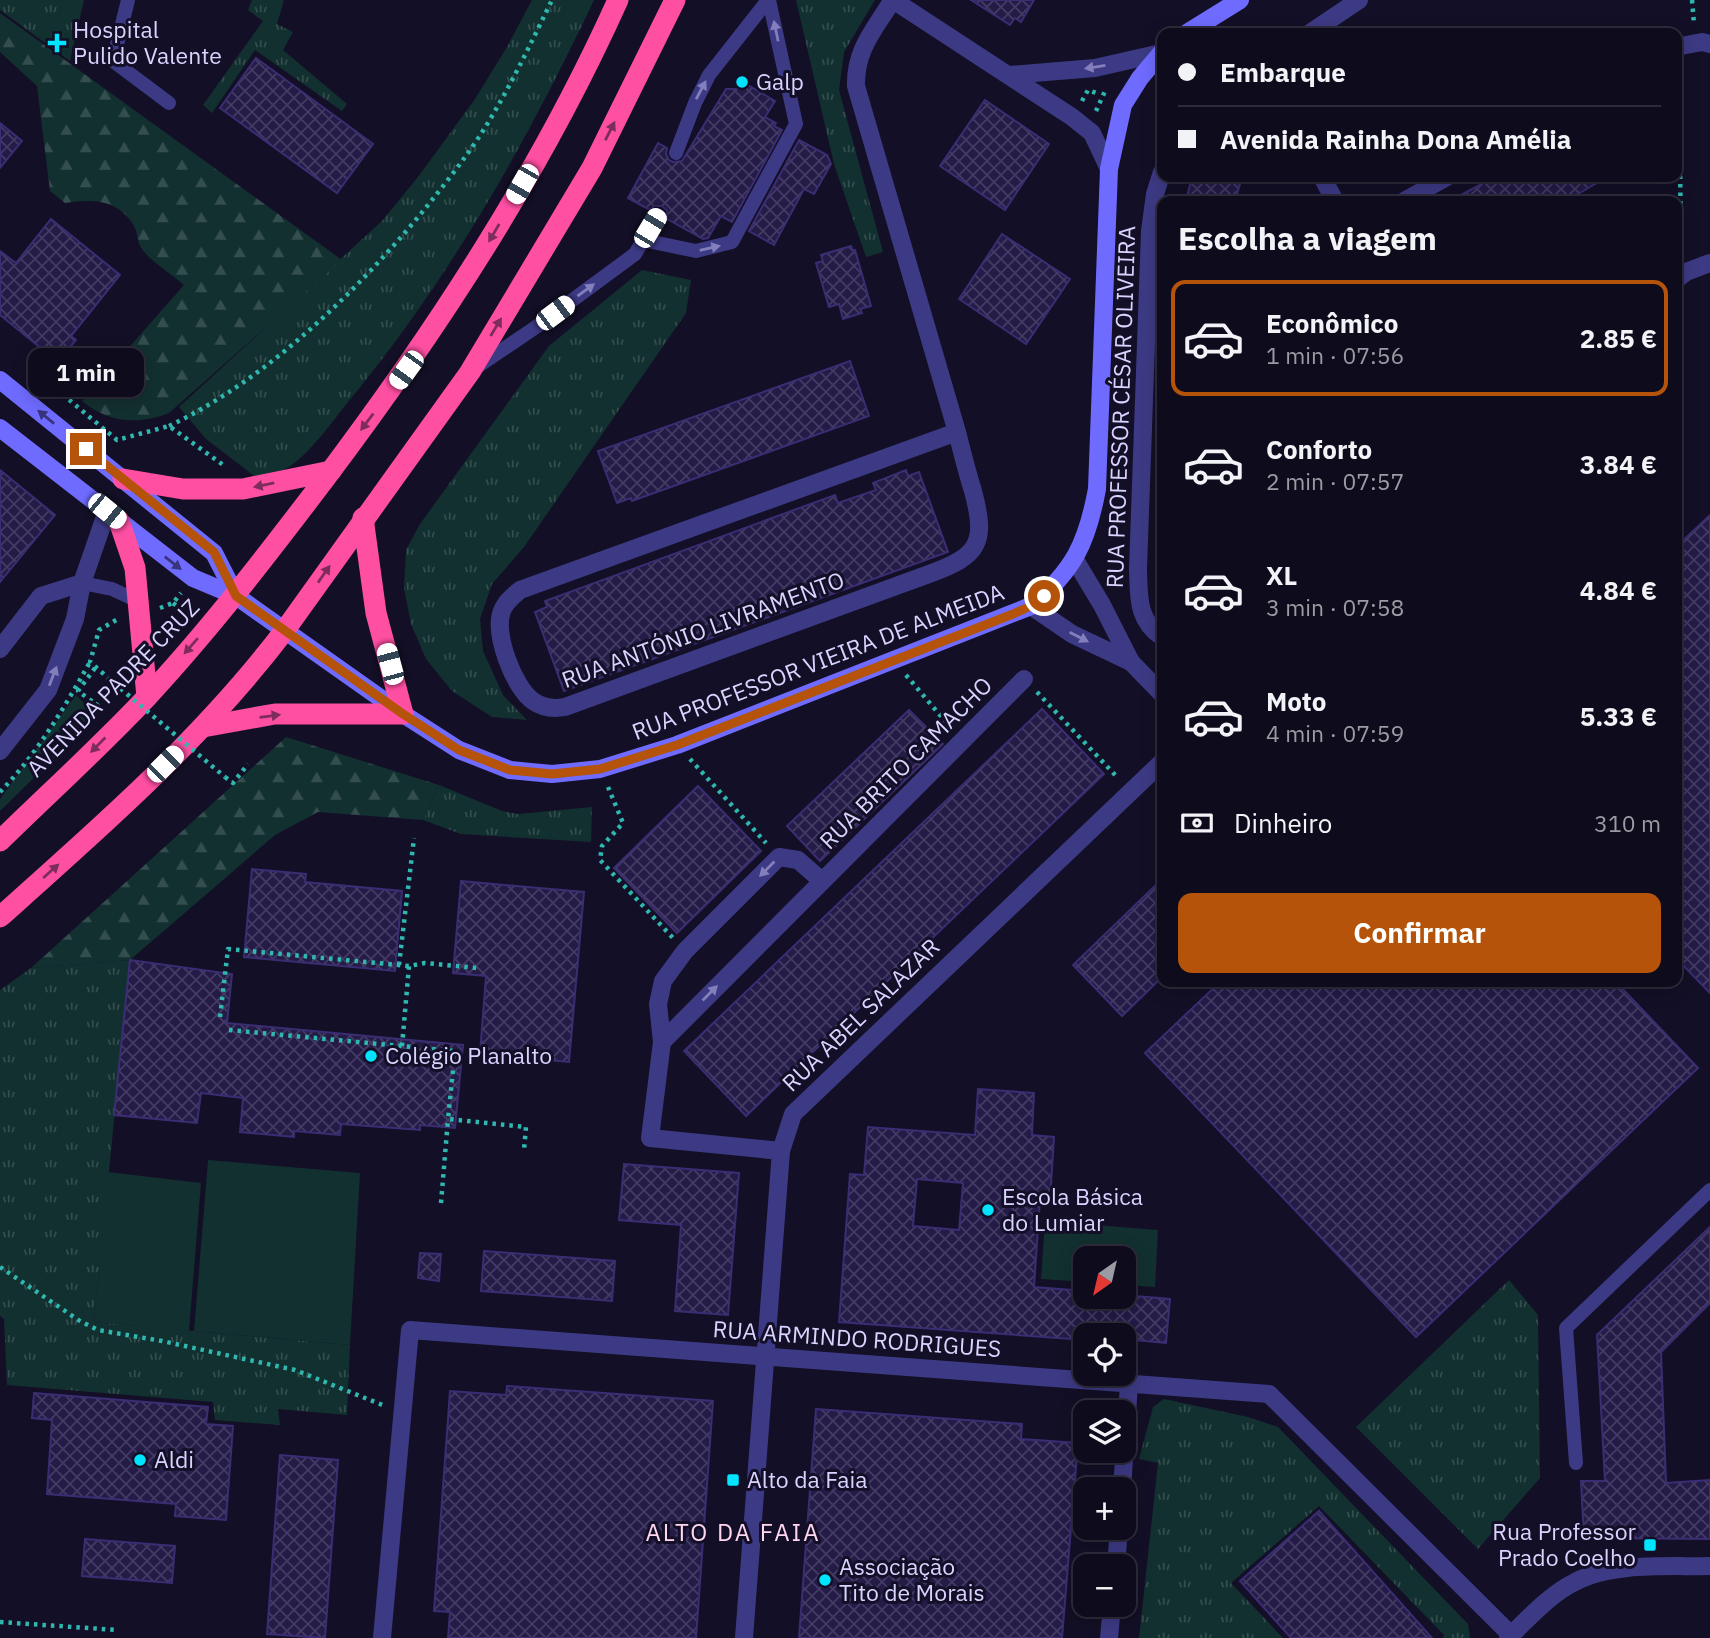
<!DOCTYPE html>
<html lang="pt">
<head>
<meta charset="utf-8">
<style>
  :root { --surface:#0e0b1c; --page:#171425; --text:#f1f3f6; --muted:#9b9ba3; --line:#2e2b3b; --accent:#b45309 }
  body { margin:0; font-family:"IBM Plex Sans",sans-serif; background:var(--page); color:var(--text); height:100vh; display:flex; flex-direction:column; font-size:26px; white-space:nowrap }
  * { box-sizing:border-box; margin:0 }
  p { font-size:23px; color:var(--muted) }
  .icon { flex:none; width:38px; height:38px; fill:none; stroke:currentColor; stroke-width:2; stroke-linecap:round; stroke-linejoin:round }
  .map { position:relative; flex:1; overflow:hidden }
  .panel { position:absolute; left:1157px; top:196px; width:525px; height:791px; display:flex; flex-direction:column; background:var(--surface); border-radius:14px; box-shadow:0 4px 18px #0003,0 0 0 2px var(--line) }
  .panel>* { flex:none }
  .top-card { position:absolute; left:1157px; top:28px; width:525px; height:154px; border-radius:14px; box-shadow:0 4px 18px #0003,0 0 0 2px var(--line); display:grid; align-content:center; height:154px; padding:0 21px; background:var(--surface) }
  .needle { width:46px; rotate:214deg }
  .controls { position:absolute; left:1073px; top:1246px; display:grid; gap:14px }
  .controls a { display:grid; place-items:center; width:63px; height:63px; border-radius:14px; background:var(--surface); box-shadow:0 4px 18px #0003,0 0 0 2px var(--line); font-size:35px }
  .end { position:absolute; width:32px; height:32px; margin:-16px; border:9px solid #b45309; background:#fff; box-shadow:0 0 0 4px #fff }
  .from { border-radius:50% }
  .bubble { position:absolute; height:49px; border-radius:14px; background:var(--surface); box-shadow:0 4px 18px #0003,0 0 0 2px var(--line); font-size:23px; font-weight:700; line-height:49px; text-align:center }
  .car { position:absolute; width:21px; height:42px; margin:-21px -10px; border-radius:9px; box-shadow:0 0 5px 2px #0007; background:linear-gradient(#fff 24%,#345 0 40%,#fff 0 76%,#345 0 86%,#fff 0) }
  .top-card b { display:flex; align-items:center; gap:24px; height:66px; font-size:26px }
  .top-card b+b { border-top:2px solid var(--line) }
  .top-card i { width:18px; height:18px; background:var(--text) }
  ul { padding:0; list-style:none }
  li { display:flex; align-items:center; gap:21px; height:116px; margin:0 14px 10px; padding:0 7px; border:4px solid transparent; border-radius:14px }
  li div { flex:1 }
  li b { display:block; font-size:26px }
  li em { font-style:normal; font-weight:700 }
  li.active { border-color:var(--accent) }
  li>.icon { width:63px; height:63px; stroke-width:1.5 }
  h2 { padding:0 21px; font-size:32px; line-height:84px }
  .pay { display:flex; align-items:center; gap:18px; height:77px; padding:0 21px; font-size:26px }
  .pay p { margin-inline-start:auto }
  .action { display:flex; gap:14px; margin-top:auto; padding:14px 21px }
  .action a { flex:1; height:80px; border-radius:14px; background:var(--accent); color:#fff; font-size:28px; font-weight:700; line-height:80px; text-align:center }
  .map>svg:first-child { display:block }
</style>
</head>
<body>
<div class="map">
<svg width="1710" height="1638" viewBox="0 0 1710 1638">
  <defs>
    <pattern id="grass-tufts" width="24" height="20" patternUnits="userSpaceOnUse" patternTransform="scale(1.75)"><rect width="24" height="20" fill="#12302f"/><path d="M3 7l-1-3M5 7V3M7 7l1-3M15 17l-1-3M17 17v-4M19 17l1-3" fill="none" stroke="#344d4e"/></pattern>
    <pattern id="forest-firs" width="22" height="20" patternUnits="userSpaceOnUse" patternTransform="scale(1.75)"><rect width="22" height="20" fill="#12302f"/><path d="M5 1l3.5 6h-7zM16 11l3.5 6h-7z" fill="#344d4e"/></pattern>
    <pattern id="building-cross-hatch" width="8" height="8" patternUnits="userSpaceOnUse" patternTransform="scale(1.75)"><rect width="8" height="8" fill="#241b47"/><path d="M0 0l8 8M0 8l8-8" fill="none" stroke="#433b63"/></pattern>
  </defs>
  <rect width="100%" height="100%" fill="#130f26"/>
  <!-- grass -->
  <g fill="url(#grass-tufts)">
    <polygon points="0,0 84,0 70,61 0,10"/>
    <polygon points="252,0 284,0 277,24 293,32 283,50 347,104 342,111 255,50 212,113 203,105 263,21 248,10"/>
    <path d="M 532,0 L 594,0 C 527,142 449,280 348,402 C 333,421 308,456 287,468 C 279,473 267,475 257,478 L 206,439 L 179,407 L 382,221 L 418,177 L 475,99 L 507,47 Z"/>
    <polygon points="796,0 875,0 844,52 839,90 883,252 866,257 834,164"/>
    <polygon points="642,270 691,280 686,313 524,547 492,584 480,619 483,651 503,695 527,720 492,717 452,691 426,659 411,624 404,588 406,550 420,524 549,346"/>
    <polygon points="76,695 97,716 0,811 0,799"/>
    <polygon points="439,785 502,811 518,814 592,807 591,842 461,834 423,820"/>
    <polygon points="130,960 94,1322 350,1345 347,1415 278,1409 280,1425 215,1420 213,1402 7,1385 4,1319 0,1316 0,990 31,968"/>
    <polygon points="1509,1280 1538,1315 1540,1478 1478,1549 1356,1427"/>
    <polygon points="1164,1399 1248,1417 1278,1427 1468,1624 1470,1638 1443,1638 1444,1635 1319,1506 1231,1583 1283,1638 1139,1638 1158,1463 1139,1459 1153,1407"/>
  </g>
  <!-- forest -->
  <g fill="url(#forest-firs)">
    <path d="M 0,13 L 342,260 L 169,413 C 137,425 109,423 82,401 L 184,285 C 174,276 148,259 142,249 C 137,243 138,232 133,224 C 117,199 91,199 65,203 L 50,191 L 37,86 L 0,52 Z"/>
    <polygon points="286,737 439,785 423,820 318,812 275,835 130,960 31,968"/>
  </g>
  <!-- garden -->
  <g fill="#12302f">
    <polygon points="208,1160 360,1173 350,1345 194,1331"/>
    <polygon points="108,1172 201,1183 189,1331 94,1322"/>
    <polygon points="1045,1221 1158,1230 1155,1287 1124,1285 1124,1258 1085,1258 1085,1282 1041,1279"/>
  </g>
  <!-- building -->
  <g fill="url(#building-cross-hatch)" stroke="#3b2d73" stroke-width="2" fill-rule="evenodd">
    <polygon points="971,0 1034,0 1021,22 1015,18 1010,25"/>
    <polygon points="256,58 373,144 337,193 220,108"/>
    <polygon points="741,81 775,101 765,117 776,123 774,126 782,130 732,222 721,216 708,238 703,239 667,219 667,211 662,206 654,206 650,210 628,198 658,143 667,148 666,154 669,160 673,162 682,161 726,89 736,89"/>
    <polygon points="985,100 1049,144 1005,210 940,166"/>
    <polygon points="0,123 22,141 0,168"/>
    <polygon points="799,140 827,155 831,164 814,194 804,189 774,245 749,231"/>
    <polygon points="1192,177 1242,177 1235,201 1186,201"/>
    <polygon points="1494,177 1607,177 1566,201 1450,201"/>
    <polygon points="51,219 120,275 71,336 76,340 58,362 0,315 0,251 16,263"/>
    <polygon points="1002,234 1070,279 1026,344 959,299"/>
    <polygon points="851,246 853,251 855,250 871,306 860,309 862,313 843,319 839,304 829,307 816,263 823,261 821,255"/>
    <polygon points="850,361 869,416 632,501 631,498 617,503 598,451"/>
    <polygon points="0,470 55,515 0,582"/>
    <polygon points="906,470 908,476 919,472 948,552 564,691 535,612 547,607 545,601 835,495 838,503 876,490 873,483"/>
    <polygon points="1710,515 1710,993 1676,958 1676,547"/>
    <polygon points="1042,709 1104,774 746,1116 684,1051"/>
    <polygon points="909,710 943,744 820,861 787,826"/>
    <polygon points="698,786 761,851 677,933 614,868"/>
    <polygon points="252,869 306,874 305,882 402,891 395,971 244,957"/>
    <polygon points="1162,879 1162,977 1122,1016 1073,965"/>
    <polygon points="461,881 584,892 569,1062 480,1054 486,976 453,973"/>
    <polygon points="130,960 232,974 227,1023 463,1045 455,1128 420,1125 420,1130 341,1124 340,1135 294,1131 294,1137 240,1132 243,1098 201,1093 197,1123 114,1115"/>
    <polygon points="1220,982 1616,982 1698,1068 1416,1337 1145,1053"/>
    <path d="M 978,1089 L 1034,1093 L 1032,1135 L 1054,1137 L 1050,1199 L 1040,1199 L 1034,1287 L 1085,1291 L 1085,1297 L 1124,1297 L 1124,1295 L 1170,1299 L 1166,1343 L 1124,1339 L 1124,1335 L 1085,1335 L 1085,1340 L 839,1322 L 850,1174 L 864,1175 L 868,1127 L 975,1135 ZM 917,1179 L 963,1183 L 959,1230 L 913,1226 Z"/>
    <polygon points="624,1164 739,1173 728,1315 675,1311 681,1225 619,1220"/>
    <polygon points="1710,1227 1710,1303 1661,1352 1666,1483 1710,1480 1710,1539 1584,1538 1581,1481 1605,1481 1597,1335"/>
    <polygon points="484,1251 615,1261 612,1301 481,1291"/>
    <polygon points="420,1253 441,1254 439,1281 418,1278"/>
    <polygon points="507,1386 713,1401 696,1638 448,1638 450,1612 434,1611 450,1391 506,1395"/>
    <polygon points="34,1393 208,1407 206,1424 233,1426 226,1520 175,1516 176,1504 47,1494 52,1420 32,1418"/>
    <polygon points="816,1409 1022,1424 1021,1439 1078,1443 1062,1638 799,1638"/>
    <polygon points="280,1455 338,1460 325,1638 267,1634"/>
    <polygon points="1319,1511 1432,1638 1291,1638 1240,1581"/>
    <polygon points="85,1539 175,1546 172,1583 82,1576"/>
  </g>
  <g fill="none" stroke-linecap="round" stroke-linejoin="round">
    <!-- path -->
    <g stroke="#2fb8b0" stroke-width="4.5" stroke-dasharray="3.5 5" stroke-linecap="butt">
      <polyline points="1692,0 1694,24"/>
      <polyline points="1679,65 1681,252"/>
      <polyline points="1082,101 1088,90 1099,94"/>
      <polyline points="1096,111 1105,91"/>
      <polyline points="30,367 117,440 169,426 226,467"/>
      <path d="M 169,426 C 285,371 393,256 468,153 C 501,107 527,51 552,0"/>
      <polyline points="173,603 191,618"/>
      <polyline points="160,608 173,603 181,593"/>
      <polyline points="95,668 78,691 97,705 114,683 90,662 99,630 118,619"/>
      <polyline points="906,675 950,727"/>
      <polyline points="1037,692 1117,777"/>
      <polyline points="690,759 766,843"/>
      <polyline points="225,777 233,783 248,764"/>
      <polyline points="608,787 623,823 602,846 600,860 673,938"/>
      <path d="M 0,792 C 37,754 64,708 90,662"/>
      <polyline points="399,965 414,838"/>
      <polyline points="220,1017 228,949 409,966 425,963 477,968"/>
      <polyline points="229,1030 455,1051 448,1119 526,1127 524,1150"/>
      <polyline points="402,1046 409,966"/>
      <polyline points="441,1203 448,1119"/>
      <polyline points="0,1267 80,1321 98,1330 162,1341 295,1370 385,1406"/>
      <polyline points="0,1622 117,1630"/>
    </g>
    <!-- lane -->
    <g stroke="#3d3a85" stroke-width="14">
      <polyline points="128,0 113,61 169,103"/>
      <polyline points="676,153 695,103 709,75 768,0"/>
      <polyline points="643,240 696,251 732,242 796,124 769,0"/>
      <polyline points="477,367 536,327 635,254 658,215"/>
      <polyline points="82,583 112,589 138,601"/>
      <polyline points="1576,1463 1566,1328 1710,1190"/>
    </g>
    <!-- street -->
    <g stroke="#3d3a85" stroke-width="18">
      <polyline points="893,0 1072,117 1092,133 1109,169"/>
      <path d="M 892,1 C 874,30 855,50 856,86 L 957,432 L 520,590 C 513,596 505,602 502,611 C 493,633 514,688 533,701 C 543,708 554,709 565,707 L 929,574 C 979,556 987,543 973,491 C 967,472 962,452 957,432"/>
      <polyline points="1310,33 1359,0"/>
      <polyline points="1676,47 1702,42 1710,44"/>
      <polyline points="1010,75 1095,68 1161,53"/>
      <path d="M 1162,172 L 1155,194 L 1150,231 L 1138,569 C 1139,597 1137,620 1162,637"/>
      <polyline points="1322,177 1335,201"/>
      <polyline points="1404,201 1447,177"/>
      <polyline points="1676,280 1686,272 1710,263"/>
      <polyline points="1075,560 1102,605 1131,662 1162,694"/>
      <polyline points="1031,606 1072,634 1131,662"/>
      <polyline points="0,649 41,596 82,583"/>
      <polyline points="0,751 48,690 75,619 82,583 107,511"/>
      <polyline points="662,1042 1024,679"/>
      <polyline points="781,1151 650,1138 662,1042 658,1004 663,981 685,951 779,857 798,860 822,881"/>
      <polyline points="1122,1489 1129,1384"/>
      <polyline points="1116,1566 1119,1528"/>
      <polyline points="382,1638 410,1330 1269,1394 1511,1635"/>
      <polyline points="744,1638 781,1151 793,1114 1162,762"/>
      <polyline points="1109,1638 1112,1605"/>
      <path d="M 1508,1638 C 1528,1619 1550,1594 1575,1582 C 1612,1562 1669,1567 1710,1566"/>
    </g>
    <!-- secondary -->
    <g stroke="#6f6bff" stroke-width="18">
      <polyline points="1187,33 1240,0"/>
      <polyline points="0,380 214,553 236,596"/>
      <path d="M 0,428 L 193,578 L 236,596 L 403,714 L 459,750 L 510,770 L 552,774 L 600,769 L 677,745 L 1031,606 C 1074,570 1087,543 1097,489 L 1109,169 L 1123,105 L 1140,78 L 1162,52"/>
    </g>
    <!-- highway -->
    <g stroke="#ff4fa3" stroke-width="21">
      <polyline points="123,479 183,489 243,489 331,471"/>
      <polyline points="119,521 135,568 147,697"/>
      <polyline points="203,727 275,714 403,714 376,613 363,518"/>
      <path d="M 0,841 C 49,793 100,747 147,697 C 211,628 267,555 324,480 C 437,330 541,171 618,0"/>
      <path d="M 0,917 C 101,827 203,738 285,630 L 470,372 L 592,168 L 675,0"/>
    </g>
    <!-- path-bridge -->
    <polyline stroke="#2fb8b0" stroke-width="4.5" stroke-dasharray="3.5 5" stroke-linecap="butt" points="114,683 225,777"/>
  </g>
  <!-- one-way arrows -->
  <defs><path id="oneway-solid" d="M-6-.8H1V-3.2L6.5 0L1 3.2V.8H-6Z" transform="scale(1.75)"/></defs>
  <g fill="#837fbc">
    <use href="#oneway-solid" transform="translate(776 31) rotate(-102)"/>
    <use href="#oneway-solid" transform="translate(1095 67) rotate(171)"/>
    <use href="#oneway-solid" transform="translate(701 90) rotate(-62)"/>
    <use href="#oneway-solid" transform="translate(710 248) rotate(-13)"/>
    <use href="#oneway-solid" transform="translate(586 290) rotate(-36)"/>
    <use href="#oneway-solid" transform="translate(1079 637) rotate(27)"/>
    <use href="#oneway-solid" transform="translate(53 676) rotate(-69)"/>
    <use href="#oneway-solid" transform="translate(767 869) rotate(135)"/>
    <use href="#oneway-solid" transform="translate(710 993) rotate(-45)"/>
  </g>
  <g fill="#7d2c5e">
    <use href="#oneway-solid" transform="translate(610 131) rotate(-63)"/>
    <use href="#oneway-solid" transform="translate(494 233) rotate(120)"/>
    <use href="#oneway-solid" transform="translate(496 327) rotate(-59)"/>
    <use href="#oneway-solid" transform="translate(367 422) rotate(127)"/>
    <use href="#oneway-solid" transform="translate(264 485) rotate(168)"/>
    <use href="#oneway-solid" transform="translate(324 574) rotate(-55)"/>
    <use href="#oneway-solid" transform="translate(191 646) rotate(131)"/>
    <use href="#oneway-solid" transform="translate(270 716) rotate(-7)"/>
    <use href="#oneway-solid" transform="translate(98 745) rotate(135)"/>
    <use href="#oneway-solid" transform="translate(51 871) rotate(-42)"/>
  </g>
  <g fill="#38347d">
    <use href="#oneway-solid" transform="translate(46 417) rotate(-141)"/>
    <use href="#oneway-solid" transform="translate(173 563) rotate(38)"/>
  </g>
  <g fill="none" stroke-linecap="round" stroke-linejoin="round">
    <!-- route -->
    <polyline stroke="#b45309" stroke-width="9" points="86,449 214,552 236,596 403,714 459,750 510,770 552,774 600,769 677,745 1013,614 1031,606 1044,596"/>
  </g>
  <!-- markers -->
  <g fill="#00e5ff" stroke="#130f26" stroke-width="2.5">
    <path d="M53.5 32.5h7v7h7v7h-7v7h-7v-7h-7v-7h7z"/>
    <circle cx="742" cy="82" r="7"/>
    <circle cx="371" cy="1056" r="7"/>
    <circle cx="988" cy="1210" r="7"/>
    <circle cx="140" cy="1460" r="7"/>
    <rect x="726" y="1473" width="14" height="14" rx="3.5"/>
    <rect x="1643" y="1538" width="14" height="14" rx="3.5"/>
    <circle cx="825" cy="1580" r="7"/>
  </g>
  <g text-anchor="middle" stroke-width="6" stroke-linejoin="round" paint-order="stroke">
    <!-- poi labels -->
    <g font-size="23" fill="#d9d4ff" stroke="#130f26" text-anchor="start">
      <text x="73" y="38">Hospital<tspan x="73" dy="26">Pulido Valente</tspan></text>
      <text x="756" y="90">Galp</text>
      <text x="385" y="1064">Colégio Planalto</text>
      <text x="1002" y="1205">Escola Básica<tspan x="1002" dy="26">do Lumiar</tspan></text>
      <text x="154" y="1468">Aldi</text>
      <text x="747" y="1488">Alto da Faia</text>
      <text x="1636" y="1540" text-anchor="end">Rua Professor<tspan x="1636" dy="26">Prado Coelho</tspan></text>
      <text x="839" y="1575">Associação<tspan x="839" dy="26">Tito de Morais</tspan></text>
    </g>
    <!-- street labels -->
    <g font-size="23" fill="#d9d4ff" stroke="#130f26">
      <text transform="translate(1121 407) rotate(-88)" y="8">RUA PROFESSOR CÉSAR OLIVEIRA</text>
      <text transform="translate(703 630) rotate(-20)" y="8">RUA ANTÓNIO LIVRAMENTO</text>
      <text transform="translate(818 662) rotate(-21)" y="8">RUA PROFESSOR VIEIRA DE ALMEIDA</text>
      <text transform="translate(113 688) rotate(-46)" y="8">AVENIDA PADRE CRUZ</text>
      <text transform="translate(906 763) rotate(-45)" y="8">RUA BRITO CAMACHO</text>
      <text transform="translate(861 1015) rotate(-44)" y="8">RUA ABEL SALAZAR</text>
      <text transform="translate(857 1339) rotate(4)" y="8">RUA ARMINDO RODRIGUES</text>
    </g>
    <!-- neighbourhood labels -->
    <g font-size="24" letter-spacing="2" fill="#ffd6f0" stroke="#130f26">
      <text x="733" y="1541">ALTO DA FAIA</text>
    </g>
  </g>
</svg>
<div class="controls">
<a><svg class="needle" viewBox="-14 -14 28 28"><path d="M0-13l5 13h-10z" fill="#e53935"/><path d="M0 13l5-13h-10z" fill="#9b9ba3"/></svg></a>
<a><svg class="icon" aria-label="locate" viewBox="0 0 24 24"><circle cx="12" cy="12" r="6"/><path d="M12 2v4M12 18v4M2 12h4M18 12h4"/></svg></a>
<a><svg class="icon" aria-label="layers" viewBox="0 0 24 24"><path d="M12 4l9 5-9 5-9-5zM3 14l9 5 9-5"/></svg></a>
<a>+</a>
<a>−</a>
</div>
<i class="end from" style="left:1044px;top:596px"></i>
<i class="end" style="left:86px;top:449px"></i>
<div class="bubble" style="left:28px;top:348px;width:116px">1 min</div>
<i class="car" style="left:522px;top:184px;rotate:210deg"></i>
<i class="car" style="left:650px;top:228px;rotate:31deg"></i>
<i class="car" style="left:555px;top:313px;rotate:53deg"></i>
<i class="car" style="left:406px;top:370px;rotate:216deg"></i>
<i class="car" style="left:107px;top:511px;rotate:129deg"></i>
<i class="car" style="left:390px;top:664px;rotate:345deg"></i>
<i class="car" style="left:165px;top:764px;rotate:45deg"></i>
<div class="top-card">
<b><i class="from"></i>Embarque</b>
<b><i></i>Avenida Rainha Dona Amélia</b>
</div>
<section class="panel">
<h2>Escolha a viagem</h2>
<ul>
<li class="active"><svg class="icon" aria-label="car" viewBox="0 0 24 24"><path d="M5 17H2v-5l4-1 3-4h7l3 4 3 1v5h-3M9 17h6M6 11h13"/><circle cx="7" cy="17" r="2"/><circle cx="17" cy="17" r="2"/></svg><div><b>Econômico</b><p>1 min · 07:56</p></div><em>2.85 €</em></li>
<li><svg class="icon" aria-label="car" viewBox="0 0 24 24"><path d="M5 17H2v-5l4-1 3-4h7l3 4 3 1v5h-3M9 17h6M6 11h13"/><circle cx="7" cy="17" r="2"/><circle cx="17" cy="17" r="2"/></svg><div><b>Conforto</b><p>2 min · 07:57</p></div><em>3.84 €</em></li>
<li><svg class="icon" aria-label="car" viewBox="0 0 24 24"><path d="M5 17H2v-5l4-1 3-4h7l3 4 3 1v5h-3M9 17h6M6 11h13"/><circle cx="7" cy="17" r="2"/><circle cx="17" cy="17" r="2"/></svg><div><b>XL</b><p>3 min · 07:58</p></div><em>4.84 €</em></li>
<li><svg class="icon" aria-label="car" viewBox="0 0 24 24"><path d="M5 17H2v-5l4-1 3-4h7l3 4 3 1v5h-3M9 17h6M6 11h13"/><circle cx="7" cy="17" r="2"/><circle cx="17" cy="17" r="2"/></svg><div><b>Moto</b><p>4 min · 07:59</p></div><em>5.33 €</em></li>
</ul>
<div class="pay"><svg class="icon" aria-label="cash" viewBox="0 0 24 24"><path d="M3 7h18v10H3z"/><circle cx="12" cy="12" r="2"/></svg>Dinheiro<p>310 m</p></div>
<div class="action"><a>Confirmar</a></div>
</section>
</div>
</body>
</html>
